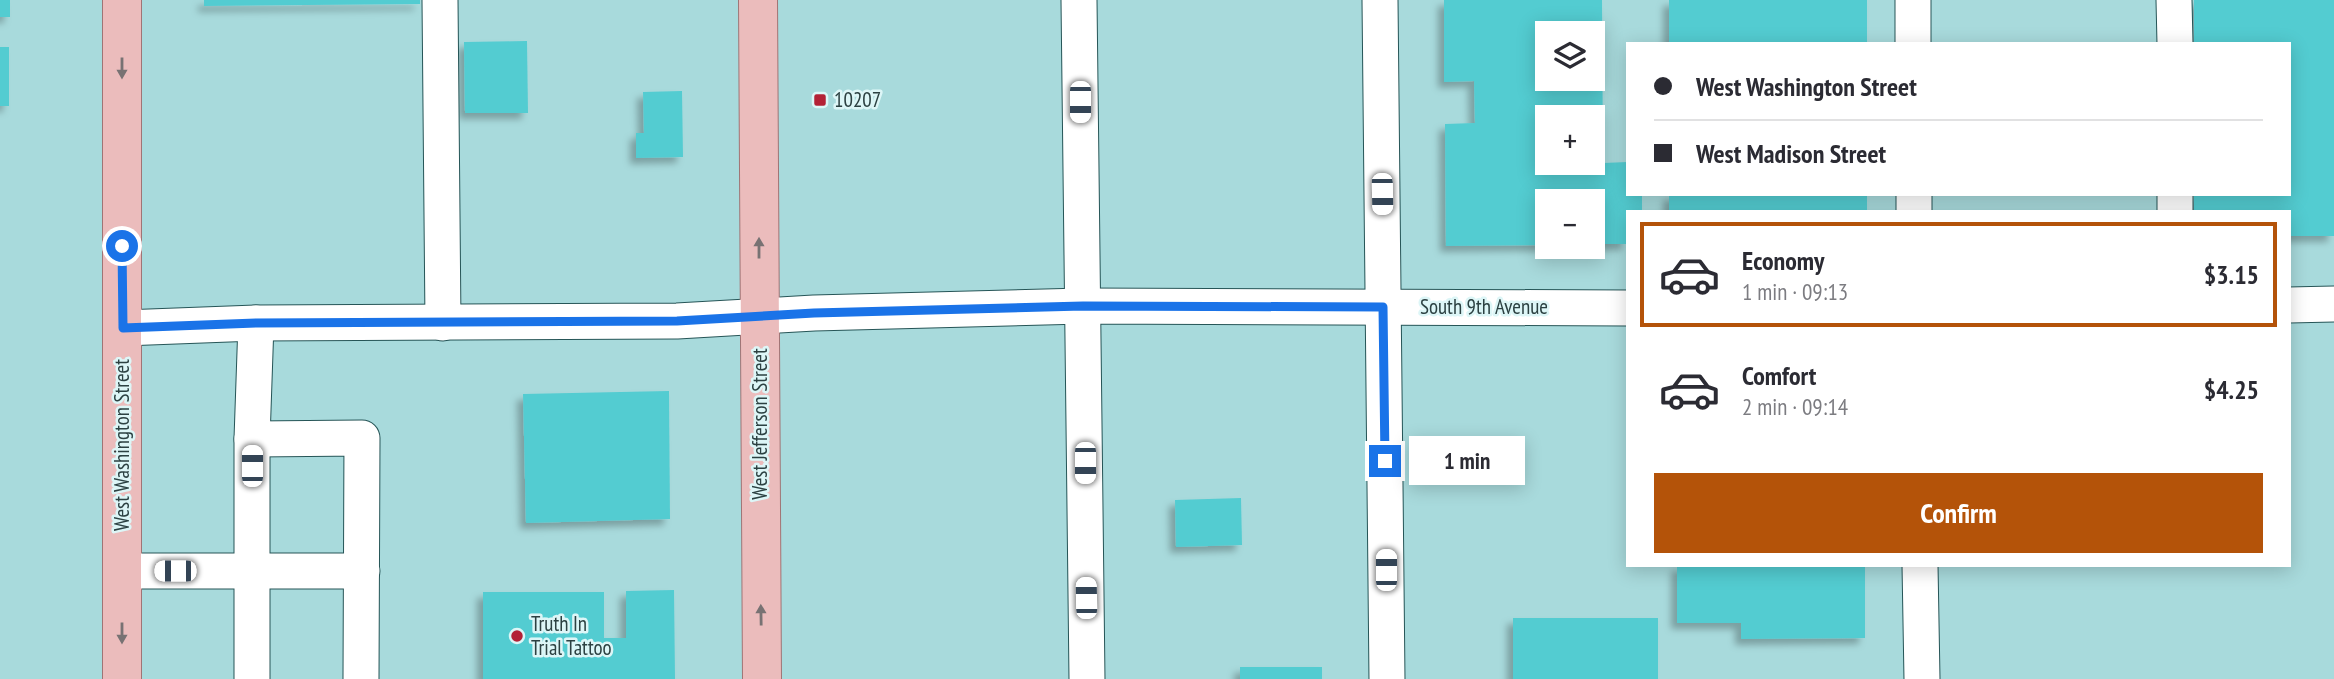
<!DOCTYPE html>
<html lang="en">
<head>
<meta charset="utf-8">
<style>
  :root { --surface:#fff; --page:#f2f2f3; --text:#2b2b33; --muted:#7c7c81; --line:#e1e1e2; --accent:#b45309 }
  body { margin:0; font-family:"PT Sans Narrow",sans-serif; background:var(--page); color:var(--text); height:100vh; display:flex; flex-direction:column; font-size:26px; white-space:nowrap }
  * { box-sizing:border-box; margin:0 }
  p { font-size:23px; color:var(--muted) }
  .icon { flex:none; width:38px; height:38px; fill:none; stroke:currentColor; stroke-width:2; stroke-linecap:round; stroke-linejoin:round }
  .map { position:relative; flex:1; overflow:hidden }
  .drawer { position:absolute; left:1626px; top:210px; width:665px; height:357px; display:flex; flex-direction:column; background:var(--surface); border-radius:0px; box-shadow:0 4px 18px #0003 }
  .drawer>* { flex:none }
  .top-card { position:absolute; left:1626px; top:42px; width:665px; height:154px; border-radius:0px; box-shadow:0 4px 18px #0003; display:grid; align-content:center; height:154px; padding:0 28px; background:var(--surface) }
  .fabs { position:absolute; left:1535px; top:21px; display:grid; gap:14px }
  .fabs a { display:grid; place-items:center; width:70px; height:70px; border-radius:0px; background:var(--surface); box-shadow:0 4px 18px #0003; font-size:35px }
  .end { position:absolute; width:32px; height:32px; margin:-16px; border:9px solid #1a73e8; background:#fff; box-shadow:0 0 0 4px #fff }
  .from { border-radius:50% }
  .bubble { position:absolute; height:49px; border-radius:0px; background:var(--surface); box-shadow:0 4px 18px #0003; font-size:23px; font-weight:700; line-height:49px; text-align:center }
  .car { position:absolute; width:21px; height:42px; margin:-21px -10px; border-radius:9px; box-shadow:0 0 5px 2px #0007; background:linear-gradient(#fff 24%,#345 0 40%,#fff 0 76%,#345 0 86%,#fff 0) }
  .top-card b { display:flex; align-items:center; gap:24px; height:66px; font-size:26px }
  .top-card b+b { border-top:2px solid var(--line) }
  .top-card i { width:18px; height:18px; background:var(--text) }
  ul { padding:12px 0 0; list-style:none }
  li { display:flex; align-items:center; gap:21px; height:105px; margin:0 14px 10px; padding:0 14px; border:4px solid transparent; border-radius:0px }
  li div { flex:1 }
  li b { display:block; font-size:26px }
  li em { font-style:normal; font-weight:700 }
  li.on { border-color:var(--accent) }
  li>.icon { width:63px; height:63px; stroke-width:1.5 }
  .button { display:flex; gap:14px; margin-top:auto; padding:14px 28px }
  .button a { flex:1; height:80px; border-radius:0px; background:var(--accent); color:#fff; font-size:28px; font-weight:700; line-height:80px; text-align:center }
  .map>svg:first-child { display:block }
</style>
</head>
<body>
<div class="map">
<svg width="2334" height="679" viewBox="0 0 2334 679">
  <defs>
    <filter id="shadow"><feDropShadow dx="-6" dy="6" stdDeviation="3.5" flood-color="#0004"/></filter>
  </defs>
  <rect width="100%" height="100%" fill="#a8dadc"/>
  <!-- building -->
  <g fill="#53ccd1" fill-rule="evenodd" filter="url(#shadow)">
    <rect x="0" y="0" width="10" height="17"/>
    <polygon points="204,0 420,0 420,4 204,6"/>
    <path d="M 1444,0 L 1602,0 L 1603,163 L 1628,162 L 1628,194 L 1642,194 L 1642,212 L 1628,212 L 1628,244 L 1592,244 L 1592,201 L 1547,201 L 1547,245 L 1446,246 L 1445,124 L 1475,123 L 1474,81 L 1444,82 ZM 1547,33 L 1592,33 L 1592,79 L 1547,79 ZM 1547,117 L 1592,117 L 1592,163 L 1547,163 Z"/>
    <rect x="1669" y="0" width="198" height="44"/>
    <polygon points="2194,0 2334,0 2334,236 2289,236 2289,212 2194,212 2194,194 2289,194 2289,44 2194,44"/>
    <polygon points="527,41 528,113 465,113 464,42"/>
    <rect x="0" y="47" width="9" height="59"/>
    <polygon points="682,91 683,157 636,158 636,133 644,133 643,92"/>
    <rect x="1669" y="194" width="198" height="18"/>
    <polygon points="669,391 670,519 526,523 523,394"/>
    <polygon points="1241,498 1242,545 1176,547 1175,500"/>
    <polygon points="1677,565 1865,565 1865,638 1741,639 1741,623 1677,623"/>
    <polygon points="674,590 675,679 483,679 483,592 604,592 604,638 626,638 626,591"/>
    <rect x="1513" y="618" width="145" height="61"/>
    <rect x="1240" y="667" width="82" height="12"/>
  </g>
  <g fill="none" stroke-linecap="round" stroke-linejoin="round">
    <!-- minor casing -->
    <g stroke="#265557" stroke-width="37">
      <g id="minor">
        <polyline points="440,0 443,323"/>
        <polyline points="1079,0 1087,679"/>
        <polyline points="1380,0 1387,679"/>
        <polyline points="1913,0 1913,44"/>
        <polyline points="2174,0 2175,44"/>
        <polyline points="1914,194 1914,212"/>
        <polyline points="2175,194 2175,212"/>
        <polyline points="2289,305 2334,304"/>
        <polyline points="256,323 252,439 362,438 361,679"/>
        <polyline points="123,328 256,323 677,321 814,313 1083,306 1628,308"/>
        <polyline points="1920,565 1922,679"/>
        <polyline points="121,571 252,571 252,439"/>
        <polyline points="252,679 252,571 362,571"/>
      </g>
    </g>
    <!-- major casing -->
    <g stroke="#a07475" stroke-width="40">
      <g id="major">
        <polyline points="122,0 122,679"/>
        <polyline points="758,0 762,679"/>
      </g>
    </g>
    <!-- minor -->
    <use href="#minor" stroke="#fff" stroke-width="35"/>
    <!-- major -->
    <use href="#major" stroke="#ebbcbc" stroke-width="38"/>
  </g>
  <!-- one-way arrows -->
  <defs><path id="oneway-solid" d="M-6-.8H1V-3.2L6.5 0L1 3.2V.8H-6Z" transform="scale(1.75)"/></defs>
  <g fill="#787273">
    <use href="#oneway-solid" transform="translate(122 68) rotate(90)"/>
    <use href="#oneway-solid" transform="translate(759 248) rotate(-90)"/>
    <use href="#oneway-solid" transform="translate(761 615) rotate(-91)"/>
    <use href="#oneway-solid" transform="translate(122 633) rotate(90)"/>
  </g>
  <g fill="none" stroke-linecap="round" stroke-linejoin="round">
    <!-- route -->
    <polyline stroke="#1a73e8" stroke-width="9" points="122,246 123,328 256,323 677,321 814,313 1083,306 1383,307 1385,461"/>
  </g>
  <!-- markers -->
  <g fill="#b32136" stroke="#ddf6f7" stroke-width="2.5">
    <rect x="813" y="93" width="14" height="14" rx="3.5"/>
    <circle cx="517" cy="636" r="7"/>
  </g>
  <g text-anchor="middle" stroke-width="5" stroke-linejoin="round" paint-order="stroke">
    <!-- poi labels -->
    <g font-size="21" fill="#2c4142" stroke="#ddf6f7" text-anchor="start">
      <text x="834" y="107">10207</text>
      <text x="531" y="631">Truth In<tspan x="531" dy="24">Trial Tattoo</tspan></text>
    </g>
    <!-- street labels -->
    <g font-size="21" fill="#2c4142" stroke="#ddf6f7">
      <text x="1484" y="314">South 9th Avenue</text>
      <text transform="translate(760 424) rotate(-90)" y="7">West Jefferson Street</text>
      <text transform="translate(122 445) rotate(-90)" y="7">West Washington Street</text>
    </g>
  </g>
</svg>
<div class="fabs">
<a><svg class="icon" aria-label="layers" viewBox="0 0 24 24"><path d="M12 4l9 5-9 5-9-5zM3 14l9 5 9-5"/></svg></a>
<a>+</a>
<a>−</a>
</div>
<i class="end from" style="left:122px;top:246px"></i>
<i class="end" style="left:1385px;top:461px"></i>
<div class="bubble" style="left:1409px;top:436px;width:116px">1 min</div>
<i class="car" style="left:1080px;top:102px;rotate:180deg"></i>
<i class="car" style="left:1382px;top:194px;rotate:179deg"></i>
<i class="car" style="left:1085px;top:463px;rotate:180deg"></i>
<i class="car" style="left:252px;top:466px;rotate:0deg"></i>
<i class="car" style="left:1386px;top:570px;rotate:0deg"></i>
<i class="car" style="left:175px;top:571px;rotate:270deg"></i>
<i class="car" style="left:1086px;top:598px;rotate:359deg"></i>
<div class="top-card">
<b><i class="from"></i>West Washington Street</b>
<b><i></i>West Madison Street</b>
</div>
<section class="drawer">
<ul>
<li class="on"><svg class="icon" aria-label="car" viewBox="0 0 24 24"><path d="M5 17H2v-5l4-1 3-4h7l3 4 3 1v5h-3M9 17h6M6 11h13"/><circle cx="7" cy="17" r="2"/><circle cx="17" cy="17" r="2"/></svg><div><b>Economy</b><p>1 min · 09:13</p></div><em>$3.15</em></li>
<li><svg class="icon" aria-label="car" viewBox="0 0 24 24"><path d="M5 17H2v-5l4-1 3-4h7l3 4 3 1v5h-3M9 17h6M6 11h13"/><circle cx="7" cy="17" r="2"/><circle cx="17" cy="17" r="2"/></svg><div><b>Comfort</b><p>2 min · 09:14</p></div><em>$4.25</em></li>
</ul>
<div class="button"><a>Confirm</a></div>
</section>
</div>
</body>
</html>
